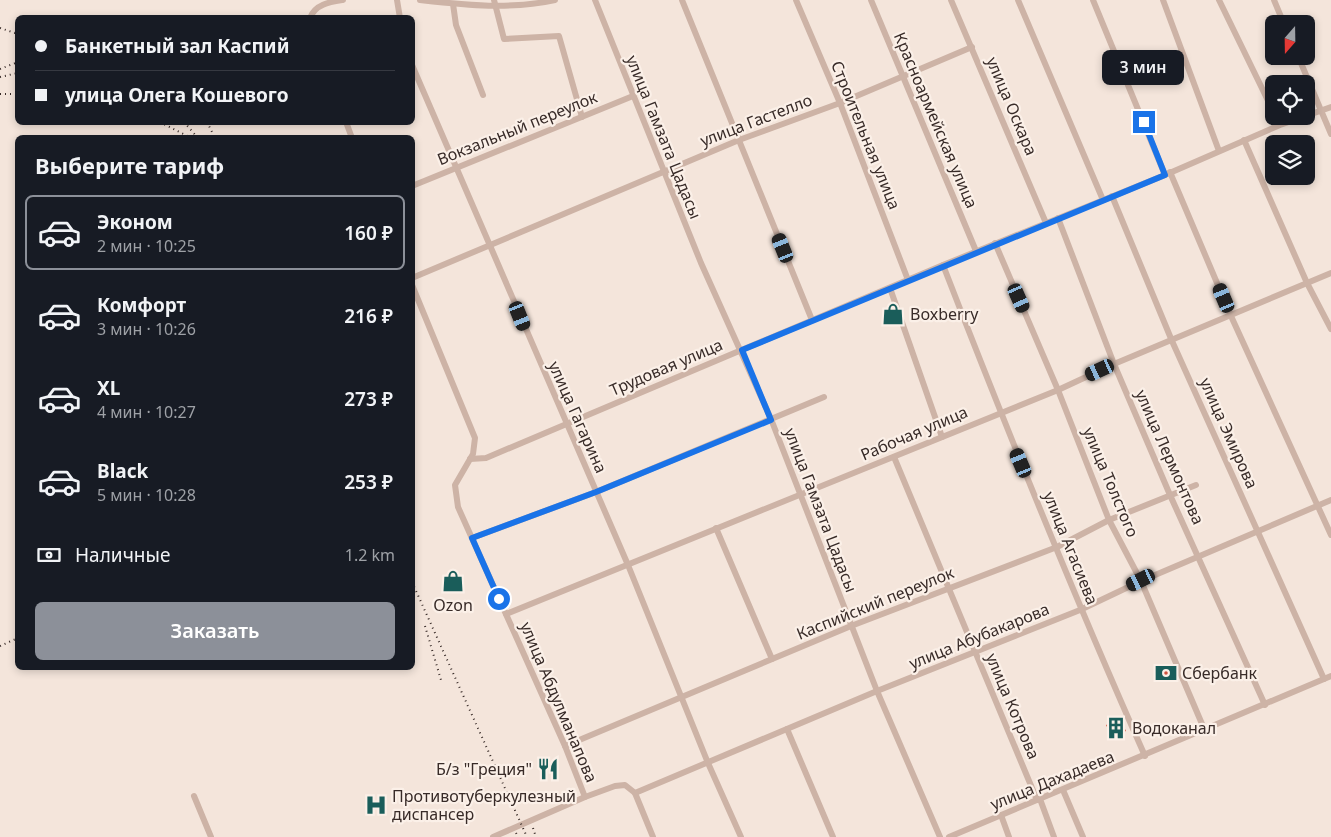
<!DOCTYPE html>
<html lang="ru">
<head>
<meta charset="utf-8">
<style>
  :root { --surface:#171b24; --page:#20242c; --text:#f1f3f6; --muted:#9ea1a6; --line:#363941; --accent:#8c9099 }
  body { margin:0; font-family:"Noto Sans",sans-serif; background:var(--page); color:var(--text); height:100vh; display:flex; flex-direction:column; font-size:19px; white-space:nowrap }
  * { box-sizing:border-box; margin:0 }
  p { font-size:16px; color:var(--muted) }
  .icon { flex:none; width:28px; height:28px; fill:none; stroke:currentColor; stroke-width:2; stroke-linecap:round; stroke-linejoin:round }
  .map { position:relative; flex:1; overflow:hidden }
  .panel { position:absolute; left:15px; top:135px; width:400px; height:535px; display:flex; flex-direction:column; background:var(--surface); border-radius:8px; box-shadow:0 2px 8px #0003 }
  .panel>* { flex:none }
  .banner { position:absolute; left:15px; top:15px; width:400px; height:110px; border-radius:8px; box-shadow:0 2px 8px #0003; display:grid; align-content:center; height:110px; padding:0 20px; background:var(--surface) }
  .needle { width:32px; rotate:200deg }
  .tools { position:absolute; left:1265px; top:15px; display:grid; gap:10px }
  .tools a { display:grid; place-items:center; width:50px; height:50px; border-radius:8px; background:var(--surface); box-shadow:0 2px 8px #0003; font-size:25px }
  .end { position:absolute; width:22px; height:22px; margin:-11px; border:6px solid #1a73e8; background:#fff; box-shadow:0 0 0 2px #fff }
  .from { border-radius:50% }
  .bubble { position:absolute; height:35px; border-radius:8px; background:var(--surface); box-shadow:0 2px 8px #0003; font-size:16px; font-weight:600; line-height:35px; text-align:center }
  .car { position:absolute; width:15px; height:30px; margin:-15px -8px; border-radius:6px; box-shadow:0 0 4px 1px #0007; background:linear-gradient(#222 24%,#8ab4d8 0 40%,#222 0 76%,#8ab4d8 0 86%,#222 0) }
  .banner b { display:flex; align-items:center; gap:18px; height:48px; font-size:19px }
  .banner b+b { border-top:1px solid var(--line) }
  .banner i { width:12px; height:12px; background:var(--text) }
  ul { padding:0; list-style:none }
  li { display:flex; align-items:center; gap:15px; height:75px; margin:0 10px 8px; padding:0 10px; border:2px solid transparent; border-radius:8px }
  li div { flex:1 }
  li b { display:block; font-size:19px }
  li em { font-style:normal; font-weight:600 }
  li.current { border-color:var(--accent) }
  li>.icon { width:45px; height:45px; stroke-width:1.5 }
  h2 { padding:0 20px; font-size:22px; line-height:60px }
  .pay { display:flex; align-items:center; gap:12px; height:55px; padding:0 20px; font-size:19px }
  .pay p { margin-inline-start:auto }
  .cta { display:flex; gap:10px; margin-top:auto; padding:10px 20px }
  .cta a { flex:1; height:58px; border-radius:8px; background:var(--accent); color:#fff; font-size:20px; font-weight:600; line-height:58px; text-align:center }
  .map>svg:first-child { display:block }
</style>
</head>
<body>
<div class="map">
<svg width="1331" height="837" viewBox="0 0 1331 837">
  <rect width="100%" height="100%" fill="#f4e5db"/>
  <!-- building -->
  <g fill="#ce523f">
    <polygon points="1168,666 1173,677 1164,680 1159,669"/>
    <polygon points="1120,719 1126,731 1112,737 1106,725"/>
  </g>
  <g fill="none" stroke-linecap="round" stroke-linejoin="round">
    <!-- street -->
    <g stroke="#cdb3a6" stroke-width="6">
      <polyline points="397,0 400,18"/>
      <path d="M 420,0 C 466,5 510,10 555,0"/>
      <polyline points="494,0 504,39 559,36 582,117"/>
      <polyline points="595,0 701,263 771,419 877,691 940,837"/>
      <polyline points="682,0 812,320"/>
      <polyline points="796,0 840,103 908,280"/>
      <polyline points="871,0 976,251"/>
      <polyline points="951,0 1046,223"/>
      <polyline points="1018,0 1103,200"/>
      <polyline points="1093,0 1165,175"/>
      <polyline points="1163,0 1219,151"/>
      <polyline points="1219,0 1274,113"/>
      <polyline points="1274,0 1284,24"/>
      <polyline points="453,4 456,25 483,95"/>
      <path d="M 310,18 C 315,4 330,2 343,0"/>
      <polyline points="1298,56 1331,134"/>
      <polyline points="412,65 628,565 708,763 741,837"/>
      <polyline points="346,122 352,138"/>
      <polyline points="1244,140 1307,283 1331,329"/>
      <polyline points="1170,172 1231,316 1331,535"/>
      <polyline points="412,186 633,96"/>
      <polyline points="1112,196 1172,341 1324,679"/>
      <polyline points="1058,218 1114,364 1170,495 1265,705"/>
      <polyline points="995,243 1058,390 1109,520 1141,581 1205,731"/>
      <path d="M 943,265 C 1007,430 1073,594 1145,756"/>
      <polyline points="412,278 739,140 840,103 972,47"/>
      <polyline points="412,285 475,438 473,454 455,485 458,507 565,746 585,797"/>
      <polyline points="890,288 942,437"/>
      <polyline points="894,457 1037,800"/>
      <polyline points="470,459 486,458 943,265 1165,175 1280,125 1331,107"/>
      <polyline points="716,528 772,659"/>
      <polyline points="472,538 596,492 824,397"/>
      <polyline points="506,614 1058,390 1114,364 1331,273"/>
      <polyline points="787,729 833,837"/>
      <polyline points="565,746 851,626 1057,547 1109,520 1196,485"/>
      <polyline points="1063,790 1083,837"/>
      <polyline points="635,793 877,691 1080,610 1141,581 1331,500"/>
      <polyline points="194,796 211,837"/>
      <polyline points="1040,799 1054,837"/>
      <polyline points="1001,815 1009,837"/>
      <polyline points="493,837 585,797 615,786 625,785 635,793 653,837"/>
      <polyline points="949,837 1331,676"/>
    </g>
    <!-- rail -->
    <g stroke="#382b28" stroke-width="2" stroke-dasharray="1 4" stroke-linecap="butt">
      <polyline points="0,28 18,34"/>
      <polyline points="0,69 18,62"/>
      <polyline points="0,77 18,73"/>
      <polyline points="0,94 18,94"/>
      <polyline points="160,122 191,138"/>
      <polyline points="184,122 198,138"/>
      <polyline points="207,122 215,138"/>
      <polyline points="412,582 527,837"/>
      <polyline points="425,626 441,680"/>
      <polyline points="0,646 18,638"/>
      <polyline points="533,828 536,837"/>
      <polyline points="516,833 518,837"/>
    </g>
  </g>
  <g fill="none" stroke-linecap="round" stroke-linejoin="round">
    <!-- route -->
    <polyline stroke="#1a73e8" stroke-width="6" points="499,599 472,538 596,492 771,420 742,350 1165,175 1144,122"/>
  </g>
  <!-- icons -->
  <defs>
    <g id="shop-bare" transform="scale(1.725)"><path d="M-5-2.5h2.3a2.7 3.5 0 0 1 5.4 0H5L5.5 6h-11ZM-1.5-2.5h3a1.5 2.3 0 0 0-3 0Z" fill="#1a5d5a" stroke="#fbf0e8" stroke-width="2.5" paint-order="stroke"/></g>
    <g id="bank-bare" transform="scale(1.725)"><path d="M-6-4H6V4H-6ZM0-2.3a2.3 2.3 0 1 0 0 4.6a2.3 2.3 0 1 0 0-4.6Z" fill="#1a5d5a" stroke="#fbf0e8" stroke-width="2.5" paint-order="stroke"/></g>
    <g id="building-bare" transform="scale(1.725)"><path d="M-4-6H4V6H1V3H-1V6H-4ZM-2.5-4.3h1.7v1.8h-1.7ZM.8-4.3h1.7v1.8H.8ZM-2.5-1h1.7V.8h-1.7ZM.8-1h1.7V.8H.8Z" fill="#1a5d5a" stroke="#fbf0e8" stroke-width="2.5" paint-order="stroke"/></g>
    <g id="restaurant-bare" transform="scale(1.725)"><path d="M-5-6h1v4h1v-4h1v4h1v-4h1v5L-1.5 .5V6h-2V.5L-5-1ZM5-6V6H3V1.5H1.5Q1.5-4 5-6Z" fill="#1a5d5a" stroke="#fbf0e8" stroke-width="2.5" paint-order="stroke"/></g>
    <g id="hospital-bare" transform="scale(1.725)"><path d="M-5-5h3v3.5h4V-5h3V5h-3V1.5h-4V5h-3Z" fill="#1a5d5a" stroke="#fbf0e8" stroke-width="2.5" paint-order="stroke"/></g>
  </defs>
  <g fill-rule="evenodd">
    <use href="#shop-bare" x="893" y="314"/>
    <use href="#shop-bare" x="453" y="581"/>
    <use href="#bank-bare" x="1166" y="673"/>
    <use href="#building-bare" x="1116" y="728"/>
    <use href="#restaurant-bare" x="548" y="769"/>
    <use href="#hospital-bare" x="376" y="805"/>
  </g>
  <g text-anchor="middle" stroke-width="4.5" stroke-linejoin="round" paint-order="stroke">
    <!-- street labels -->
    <g font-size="16" fill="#382b28" stroke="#fbf0e8">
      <text transform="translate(1012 106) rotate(67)" y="6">улица Оскара</text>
      <text transform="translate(756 120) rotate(-21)" y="6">улица Гастелло</text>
      <text transform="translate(936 120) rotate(67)" y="6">Красноармейская улица</text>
      <text transform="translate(517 128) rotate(-22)" y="6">Вокзальный переулок</text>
      <text transform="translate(866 135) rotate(68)" y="6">Строительная улица</text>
      <text transform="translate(664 137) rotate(68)" y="6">улица Гамзата Цадасы</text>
      <text transform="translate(666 367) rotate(-23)" y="6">Трудовая улица</text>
      <text transform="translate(578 417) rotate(66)" y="6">улица Гагарина</text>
      <text transform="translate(914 433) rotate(-23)" y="6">Рабочая улица</text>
      <text transform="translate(1229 433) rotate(66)" y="6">улица Эмирова</text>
      <text transform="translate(1170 457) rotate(66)" y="6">улица Лермонтова</text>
      <text transform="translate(1111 482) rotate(67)" y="6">улица Толстого</text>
      <text transform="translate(821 510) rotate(69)" y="6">улица Гамзата Цадасы</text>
      <text transform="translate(1071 548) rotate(68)" y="6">улица Агасиева</text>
      <text transform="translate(875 603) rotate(-22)" y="6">Каспийский переулок</text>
      <text transform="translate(979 636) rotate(-22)" y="6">улица Абубакарова</text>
      <text transform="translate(559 702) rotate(67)" y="6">улица Абдулманапова</text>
      <text transform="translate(1013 706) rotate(67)" y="6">улица Котрова</text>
      <text transform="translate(1052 780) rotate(-22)" y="6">улица Дахадаева</text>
    </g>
    <!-- poi labels -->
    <g font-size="16" fill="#382b28" stroke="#fbf0e8" text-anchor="start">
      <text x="910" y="320">Boxberry</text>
      <text x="453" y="611" text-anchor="middle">Ozon</text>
      <text x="1182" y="679">Сбербанк</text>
      <text x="1132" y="734">Водоканал</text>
      <text x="532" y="775" text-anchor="end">Б/з "Греция"</text>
      <text x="392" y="802">Противотуберкулезный<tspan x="392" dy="18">диспансер</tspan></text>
    </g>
  </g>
</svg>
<div class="tools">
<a><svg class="needle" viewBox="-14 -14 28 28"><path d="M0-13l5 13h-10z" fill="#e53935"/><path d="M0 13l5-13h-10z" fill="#9ea1a6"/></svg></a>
<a><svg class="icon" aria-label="locate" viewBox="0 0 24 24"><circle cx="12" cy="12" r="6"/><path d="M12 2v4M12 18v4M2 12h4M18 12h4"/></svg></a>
<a><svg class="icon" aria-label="layers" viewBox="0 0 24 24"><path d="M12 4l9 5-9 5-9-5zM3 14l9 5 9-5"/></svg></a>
</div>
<i class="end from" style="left:499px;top:599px"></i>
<i class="end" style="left:1144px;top:122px"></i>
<div class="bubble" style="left:1102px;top:50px;width:82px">3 мин</div>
<i class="car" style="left:783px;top:248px;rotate:338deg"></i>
<i class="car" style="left:1019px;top:298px;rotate:156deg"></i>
<i class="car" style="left:1224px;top:298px;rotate:337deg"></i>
<i class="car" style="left:520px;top:316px;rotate:158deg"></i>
<i class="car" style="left:1100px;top:370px;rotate:245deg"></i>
<i class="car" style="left:1021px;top:463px;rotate:337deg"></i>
<i class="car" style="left:1141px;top:580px;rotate:244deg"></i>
<div class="banner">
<b><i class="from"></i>Банкетный зал Каспий</b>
<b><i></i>улица Олега Кошевого</b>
</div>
<section class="panel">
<h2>Выберите тариф</h2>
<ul>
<li class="current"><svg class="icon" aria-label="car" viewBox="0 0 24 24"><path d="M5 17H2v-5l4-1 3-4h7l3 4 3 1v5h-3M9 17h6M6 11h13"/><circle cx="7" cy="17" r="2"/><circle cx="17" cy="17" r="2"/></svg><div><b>Эконом</b><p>2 мин · 10:25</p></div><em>160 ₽</em></li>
<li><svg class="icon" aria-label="car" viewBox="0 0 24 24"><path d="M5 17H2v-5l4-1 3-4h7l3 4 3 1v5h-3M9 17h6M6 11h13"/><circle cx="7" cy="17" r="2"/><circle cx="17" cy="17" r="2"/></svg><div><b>Комфорт</b><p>3 мин · 10:26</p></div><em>216 ₽</em></li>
<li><svg class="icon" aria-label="car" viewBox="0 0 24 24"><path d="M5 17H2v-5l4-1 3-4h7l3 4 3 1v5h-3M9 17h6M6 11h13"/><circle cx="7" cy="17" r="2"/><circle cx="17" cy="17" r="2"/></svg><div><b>XL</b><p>4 мин · 10:27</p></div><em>273 ₽</em></li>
<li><svg class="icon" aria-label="car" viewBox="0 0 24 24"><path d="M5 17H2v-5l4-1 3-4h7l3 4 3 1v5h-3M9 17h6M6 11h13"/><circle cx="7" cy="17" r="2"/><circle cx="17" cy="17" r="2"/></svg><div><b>Black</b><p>5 мин · 10:28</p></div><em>253 ₽</em></li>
</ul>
<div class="pay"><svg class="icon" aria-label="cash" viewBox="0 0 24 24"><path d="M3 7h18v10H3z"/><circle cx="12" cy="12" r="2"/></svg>Наличные<p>1.2 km</p></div>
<div class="cta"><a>Заказать</a></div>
</section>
</div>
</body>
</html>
